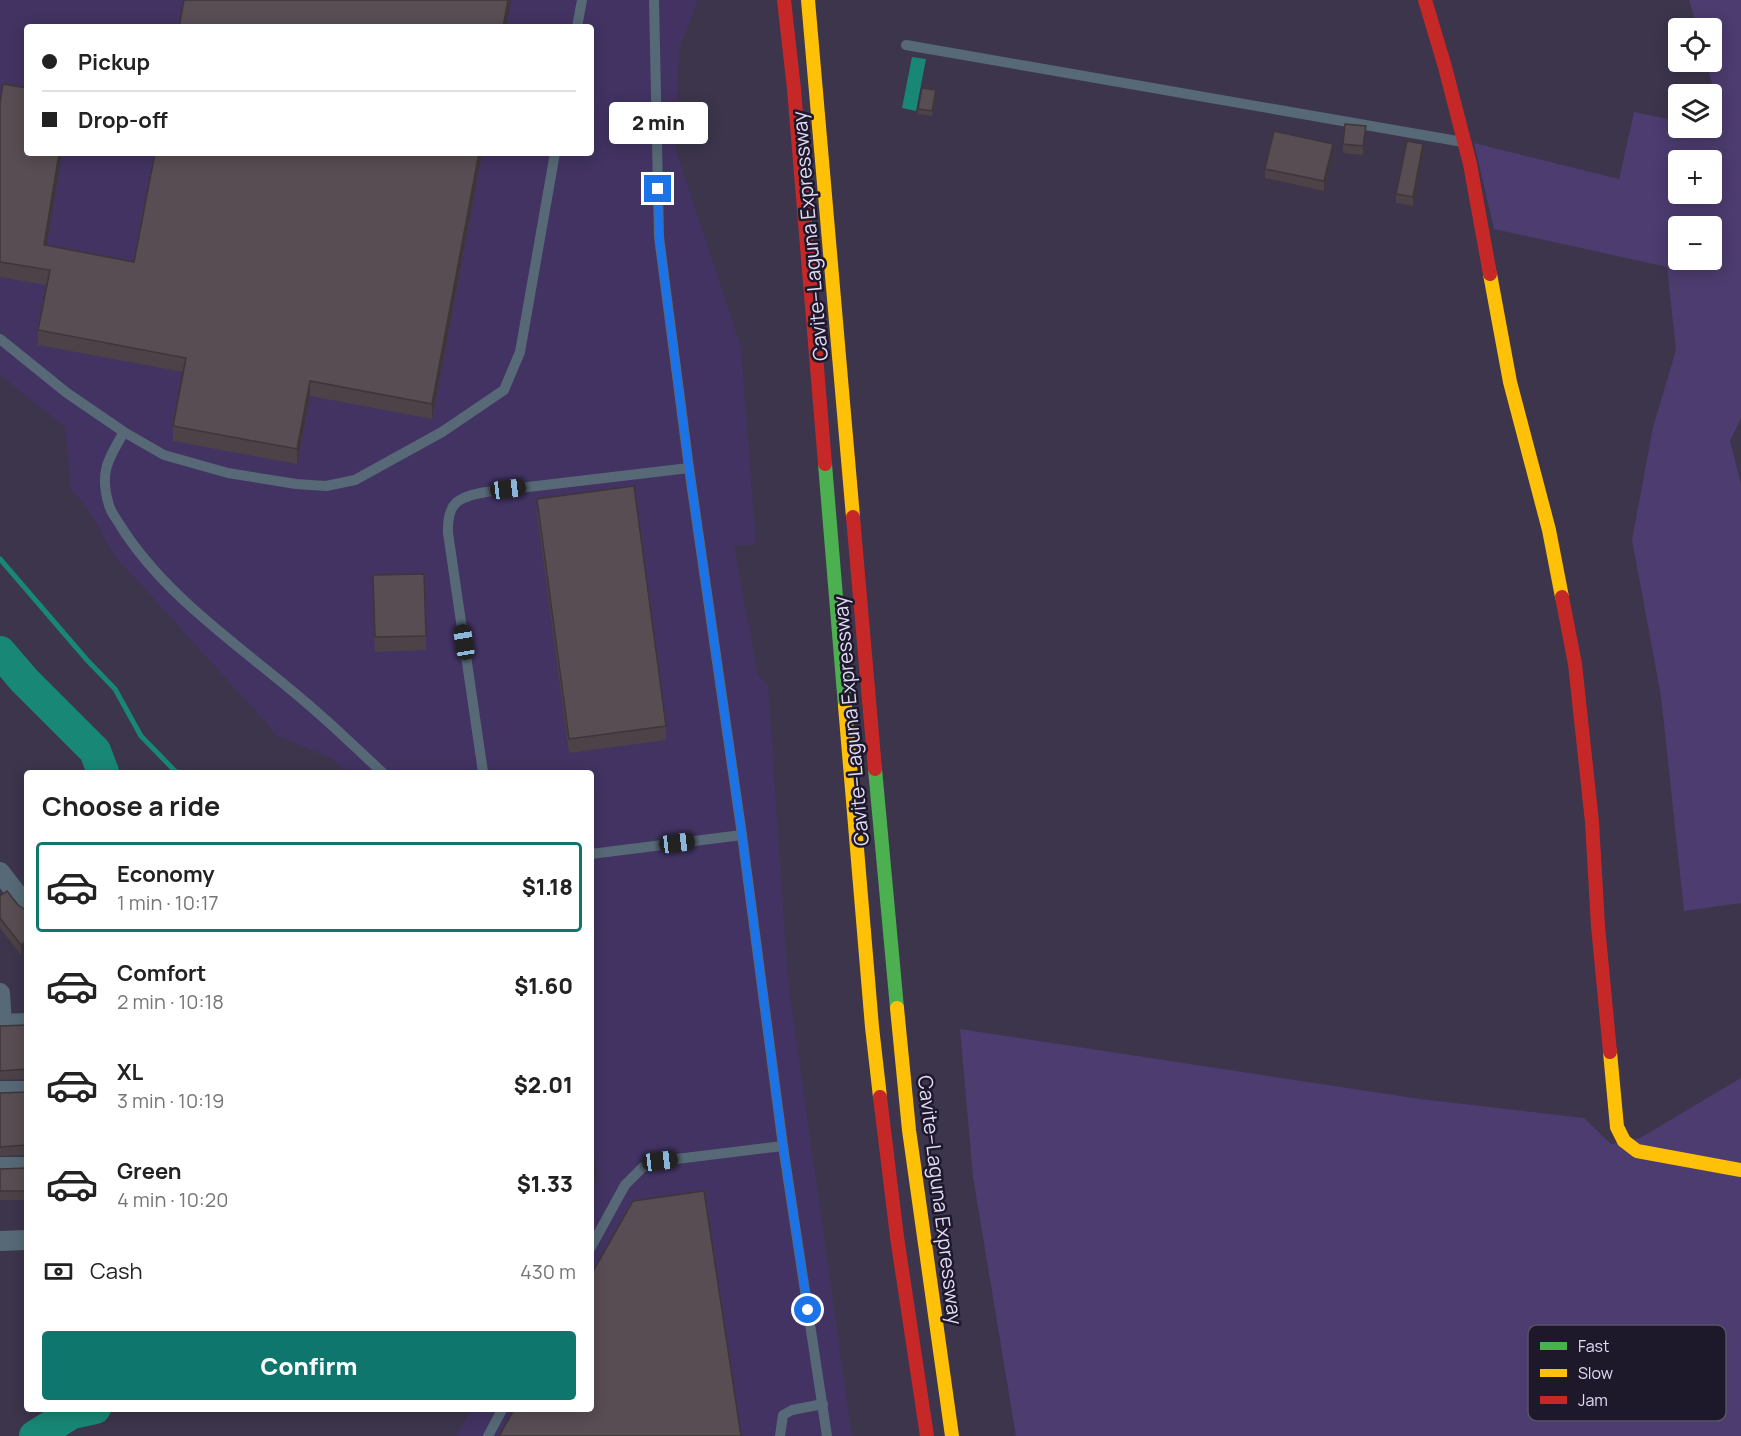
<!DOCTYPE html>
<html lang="en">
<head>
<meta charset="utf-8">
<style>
  :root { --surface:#fff; --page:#f6f6f6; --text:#222; --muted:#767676; --line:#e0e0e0; --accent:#0f766e }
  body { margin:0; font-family:Manrope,sans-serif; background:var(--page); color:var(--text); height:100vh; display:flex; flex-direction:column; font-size:22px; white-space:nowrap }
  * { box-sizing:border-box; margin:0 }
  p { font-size:20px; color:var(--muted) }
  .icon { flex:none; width:33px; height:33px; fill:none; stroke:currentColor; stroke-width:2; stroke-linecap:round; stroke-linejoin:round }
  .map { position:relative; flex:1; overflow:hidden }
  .details { position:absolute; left:24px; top:770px; width:570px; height:642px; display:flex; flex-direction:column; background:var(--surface); border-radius:6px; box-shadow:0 3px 15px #0003 }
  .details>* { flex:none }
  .banner { position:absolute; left:24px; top:24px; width:570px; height:132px; border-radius:6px; box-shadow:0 3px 15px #0003; display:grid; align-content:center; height:132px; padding:0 18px; background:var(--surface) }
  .fabs { position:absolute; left:1668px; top:18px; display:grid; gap:12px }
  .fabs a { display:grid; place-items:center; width:54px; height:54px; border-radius:6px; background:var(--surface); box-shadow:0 3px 15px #0003; font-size:30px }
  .end { position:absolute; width:27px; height:27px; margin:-14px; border:8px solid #1a73e8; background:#fff; box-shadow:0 0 0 3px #fff }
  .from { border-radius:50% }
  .bubble { position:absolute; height:42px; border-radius:6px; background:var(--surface); box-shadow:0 3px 15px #0003; font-size:20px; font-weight:800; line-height:42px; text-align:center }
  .car { position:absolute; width:18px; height:36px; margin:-18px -9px; border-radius:8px; box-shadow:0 0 4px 2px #0007; background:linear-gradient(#222 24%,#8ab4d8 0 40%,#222 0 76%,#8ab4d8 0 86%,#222 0) }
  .banner b { display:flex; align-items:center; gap:21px; height:57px; font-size:22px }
  .banner b+b { border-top:2px solid var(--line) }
  .banner i { width:15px; height:15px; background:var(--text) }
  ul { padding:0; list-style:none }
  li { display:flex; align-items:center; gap:18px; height:90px; margin:0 12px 9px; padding:0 6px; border:3px solid transparent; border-radius:6px }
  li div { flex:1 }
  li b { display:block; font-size:22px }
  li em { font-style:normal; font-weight:800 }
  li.current { border-color:var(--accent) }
  li>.icon { width:54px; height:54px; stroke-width:1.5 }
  h2 { padding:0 18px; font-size:27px; line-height:72px }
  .pay { display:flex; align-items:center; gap:15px; height:66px; padding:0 18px; font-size:22px }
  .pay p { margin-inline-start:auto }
  .button { display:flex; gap:12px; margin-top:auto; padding:12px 18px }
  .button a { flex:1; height:69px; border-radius:6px; background:var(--accent); color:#fff; font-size:24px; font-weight:800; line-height:69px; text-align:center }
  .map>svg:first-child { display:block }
</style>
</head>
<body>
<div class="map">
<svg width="1741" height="1436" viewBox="0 0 1741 1436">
  <rect width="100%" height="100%" fill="#3c354c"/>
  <!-- built -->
  <path fill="#423362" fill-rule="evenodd" d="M 0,0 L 698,0 L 679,49 L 676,149 L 741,348 L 756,545 L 734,545 L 758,676 L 768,685 L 788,981 L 852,1436 L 456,1436 L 472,1409 L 591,1408 L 591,1191 L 598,1178 L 591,1127 L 591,772 L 347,772 L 331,758 L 278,736 L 114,555 L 89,511 L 71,489 L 65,427 L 0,375 ZM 27,27 L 591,27 L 591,153 L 27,153 Z"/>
  <!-- green -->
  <g fill="#4c3c6f" fill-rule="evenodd">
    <path d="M 1689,0 L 1741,0 L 1741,418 L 1730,441 L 1741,484 L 1741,903 L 1684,911 L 1661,696 L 1632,540 L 1653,427 L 1676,350 L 1667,267 L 1494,229 L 1474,143 L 1619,179 L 1634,112 L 1678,121 L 1678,128 L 1713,128 L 1716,97 L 1706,62 L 1712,62 L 1712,28 L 1697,28 ZM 1678,160 L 1712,160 L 1712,194 L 1678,194 ZM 1678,226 L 1712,226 L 1712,260 L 1678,260 Z"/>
    <polygon points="960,1029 1420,1099 1584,1118 1611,1144 1640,1138 1741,1078 1741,1436 1016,1436 973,1177"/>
  </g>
  <!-- water -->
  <polygon fill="#188775" points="912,57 926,59 916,111 902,108"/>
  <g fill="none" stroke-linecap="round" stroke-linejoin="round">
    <!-- stream -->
    <polyline stroke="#188775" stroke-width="5" points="0,559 87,660 115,689 141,736 176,772"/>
    <!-- river -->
    <g stroke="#188775" stroke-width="32">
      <polyline points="0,652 24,680 95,751 103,772"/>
      <polyline points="35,1436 72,1413 95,1408"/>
    </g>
    <!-- lane -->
    <g stroke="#576977" stroke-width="10">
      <polyline points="654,0 659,237 689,468 742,835 783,1146 827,1436"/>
      <polyline points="577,27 582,0"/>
      <polyline points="906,45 1463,142"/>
      <polyline points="0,339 67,393 124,432 164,455 228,473 296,484 326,486 355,480 442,432 504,390 520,352 555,153"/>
      <path d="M 124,432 C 108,459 99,473 109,505 C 111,513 116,518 120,525 C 168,602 251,653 318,713 C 340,732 361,753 382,772"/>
      <path d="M 483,772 L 448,533 C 447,502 458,497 486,492 L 689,468"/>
      <polyline points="591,854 742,835"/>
      <polyline points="591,1247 625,1185 643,1167 660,1161 783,1146"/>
      <polyline points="488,1436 503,1408"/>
      <polyline points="780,1436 783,1415 792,1410 823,1404"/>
    </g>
    <!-- street -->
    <g stroke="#576977" stroke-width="20">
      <polyline points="0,872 27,907"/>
      <polyline points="0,993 2,1024"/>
      <polyline points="0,1024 27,1023"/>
      <polyline points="0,1091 27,1091"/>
      <polyline points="0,1167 27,1167"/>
      <polyline points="0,1241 27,1240"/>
    </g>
    <!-- fast -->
    <g stroke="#4caf50" stroke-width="14">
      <polyline points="825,464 845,706"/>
      <polyline points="875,769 897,1008"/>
    </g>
    <!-- slow -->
    <g stroke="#ffc107" stroke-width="14">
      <polyline points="808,0 853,517"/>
      <polyline points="1490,274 1510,382 1549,530 1562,597"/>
      <polyline points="845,706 872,1027 880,1097"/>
      <polyline points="897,1008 909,1130 952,1436"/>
      <polyline points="1610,1052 1617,1127 1624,1141 1637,1151 1741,1170"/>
    </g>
    <!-- jam -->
    <g stroke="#c62828" stroke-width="14">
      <polyline points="784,0 794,89 825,464"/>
      <polyline points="1425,0 1445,67 1470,164 1490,274"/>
      <polyline points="853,517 875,769"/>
      <polyline points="1562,597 1575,664 1592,822 1598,926 1610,1052"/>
      <polyline points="880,1097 897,1237 927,1436"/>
    </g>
  </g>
  <!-- wall -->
  <g fill="#4c4247">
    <polygon points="936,95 932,116 918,114 918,109"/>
    <polygon points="0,103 27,153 62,153 46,245 134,262 155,153 482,153 432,419 310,396 297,464 173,441 173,426 183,372 38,345 38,330 47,285 0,277"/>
    <polygon points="1366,136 1363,155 1343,153 1343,144"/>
    <polygon points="1423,153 1413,206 1396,203 1396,194"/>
    <polygon points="1333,154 1324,191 1265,178 1265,169"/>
    <polygon points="537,499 666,726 666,740 569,753 537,513"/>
    <polygon points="373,590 426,636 426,650 375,652"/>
    <polygon points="0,896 24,909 21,955 0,928"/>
    <polygon points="27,1025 27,1079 0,1080 0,1026"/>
    <polygon points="27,1092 27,1155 0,1156 0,1093"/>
    <polygon points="27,1168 27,1200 0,1200 0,1169"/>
  </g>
  <!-- shaded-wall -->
  <g fill="#3e3639">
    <polygon points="508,0 511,0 506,27 503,27"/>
    <polygon points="1366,126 1366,136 1363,155 1363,146"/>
    <polygon points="1333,144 1333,154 1324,191 1324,181"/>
    <polygon points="1423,144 1423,153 1413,206 1413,197"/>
    <polygon points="59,153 62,153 44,260 44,245"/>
    <polygon points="479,153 482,153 432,419 432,404"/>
    <polygon points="310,381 310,396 297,464 297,449"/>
    <polygon points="27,940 27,950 21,955 21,945"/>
  </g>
  <!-- building -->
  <g fill="#584d52" stroke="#3e3639" stroke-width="1.5">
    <polygon points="184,0 508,0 503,27 179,27"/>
    <polygon points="3,84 27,88 27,153 59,153 44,245 134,262 155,153 479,153 432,404 310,381 297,449 173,426 186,358 38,330 50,270 0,262 0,103"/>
    <polygon points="922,88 936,90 932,111 918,109"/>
    <polygon points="1345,124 1366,126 1363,146 1343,144"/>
    <polygon points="1274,131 1333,144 1324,181 1265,169"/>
    <polygon points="1407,141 1423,144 1413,197 1396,194"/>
    <polygon points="634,486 666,726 569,739 537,499"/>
    <polygon points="424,574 426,636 375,637 373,575"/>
    <polygon points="7,891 18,905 24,909 27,913 27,940 21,945 0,918 0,896"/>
    <polygon points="27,1025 27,1069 0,1071 0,1026"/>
    <polygon points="27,1092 27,1145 0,1147 0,1093"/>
    <polygon points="27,1168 27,1191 0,1191 0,1169"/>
    <polygon points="704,1191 741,1436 499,1436 515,1408 591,1408 591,1275 633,1201"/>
  </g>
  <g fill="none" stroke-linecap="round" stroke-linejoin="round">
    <!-- route -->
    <polyline stroke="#1a73e8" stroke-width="8" points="658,189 659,237 689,468 742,835 783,1146 808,1310"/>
  </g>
  <g text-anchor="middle" stroke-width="5" stroke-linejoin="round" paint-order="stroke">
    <!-- street labels -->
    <g font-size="20" fill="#e0daf5" stroke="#1e182b">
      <text transform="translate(810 236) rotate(-95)" y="7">Cavite–Laguna Expressway</text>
      <text transform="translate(851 721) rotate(-95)" y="7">Cavite–Laguna Expressway</text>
      <text transform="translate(940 1200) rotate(83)" y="7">Cavite–Laguna Expressway</text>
    </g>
  </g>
  <!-- legend -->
  <rect x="1528" y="1325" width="198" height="96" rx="9" fill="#1e182b" stroke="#585268" stroke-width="1.5"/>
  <rect x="1540" y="1342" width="27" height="8" fill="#4caf50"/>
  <rect x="1540" y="1369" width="27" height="8" fill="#ffc107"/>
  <rect x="1540" y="1396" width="27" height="8" fill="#c62828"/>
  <g font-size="16" fill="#e0daf5">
    <text x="1578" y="1352">Fast</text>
    <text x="1578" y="1379">Slow</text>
    <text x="1578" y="1406">Jam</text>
  </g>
</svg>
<div class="fabs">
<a><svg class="icon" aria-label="locate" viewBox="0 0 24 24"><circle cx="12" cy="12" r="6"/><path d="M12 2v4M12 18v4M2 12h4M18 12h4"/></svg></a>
<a><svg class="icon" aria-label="layers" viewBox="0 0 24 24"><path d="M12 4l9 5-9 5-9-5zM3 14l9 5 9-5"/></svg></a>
<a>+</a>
<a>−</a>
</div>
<i class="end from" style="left:808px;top:1310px"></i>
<i class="end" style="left:658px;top:189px"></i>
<div class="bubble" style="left:609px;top:102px;width:99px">2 min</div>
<i class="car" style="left:508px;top:489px;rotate:83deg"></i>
<i class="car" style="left:464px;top:642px;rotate:351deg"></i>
<i class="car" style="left:677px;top:843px;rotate:83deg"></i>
<i class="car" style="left:660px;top:1161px;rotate:83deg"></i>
<div class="banner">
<b><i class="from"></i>Pickup</b>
<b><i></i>Drop-off</b>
</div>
<section class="details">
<h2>Choose a ride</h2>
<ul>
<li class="current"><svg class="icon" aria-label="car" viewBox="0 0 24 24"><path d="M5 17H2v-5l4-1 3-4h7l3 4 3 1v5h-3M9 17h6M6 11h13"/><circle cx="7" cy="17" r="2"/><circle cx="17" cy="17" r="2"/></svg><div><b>Economy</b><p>1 min · 10:17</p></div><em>$1.18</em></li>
<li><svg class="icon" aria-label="car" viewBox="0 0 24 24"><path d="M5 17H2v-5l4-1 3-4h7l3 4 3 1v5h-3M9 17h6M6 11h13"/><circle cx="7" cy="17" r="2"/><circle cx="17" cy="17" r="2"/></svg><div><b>Comfort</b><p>2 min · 10:18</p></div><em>$1.60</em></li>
<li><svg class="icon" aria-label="car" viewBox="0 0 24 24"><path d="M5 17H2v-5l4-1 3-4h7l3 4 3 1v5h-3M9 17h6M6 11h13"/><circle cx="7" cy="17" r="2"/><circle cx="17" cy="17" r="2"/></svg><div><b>XL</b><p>3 min · 10:19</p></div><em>$2.01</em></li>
<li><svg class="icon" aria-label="car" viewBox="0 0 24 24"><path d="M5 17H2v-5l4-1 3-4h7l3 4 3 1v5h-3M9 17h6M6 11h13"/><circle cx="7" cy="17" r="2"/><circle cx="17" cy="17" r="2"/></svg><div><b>Green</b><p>4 min · 10:20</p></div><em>$1.33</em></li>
</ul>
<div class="pay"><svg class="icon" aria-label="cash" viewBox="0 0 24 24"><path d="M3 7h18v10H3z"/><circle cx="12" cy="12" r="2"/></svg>Cash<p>430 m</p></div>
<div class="button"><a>Confirm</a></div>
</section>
</div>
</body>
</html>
